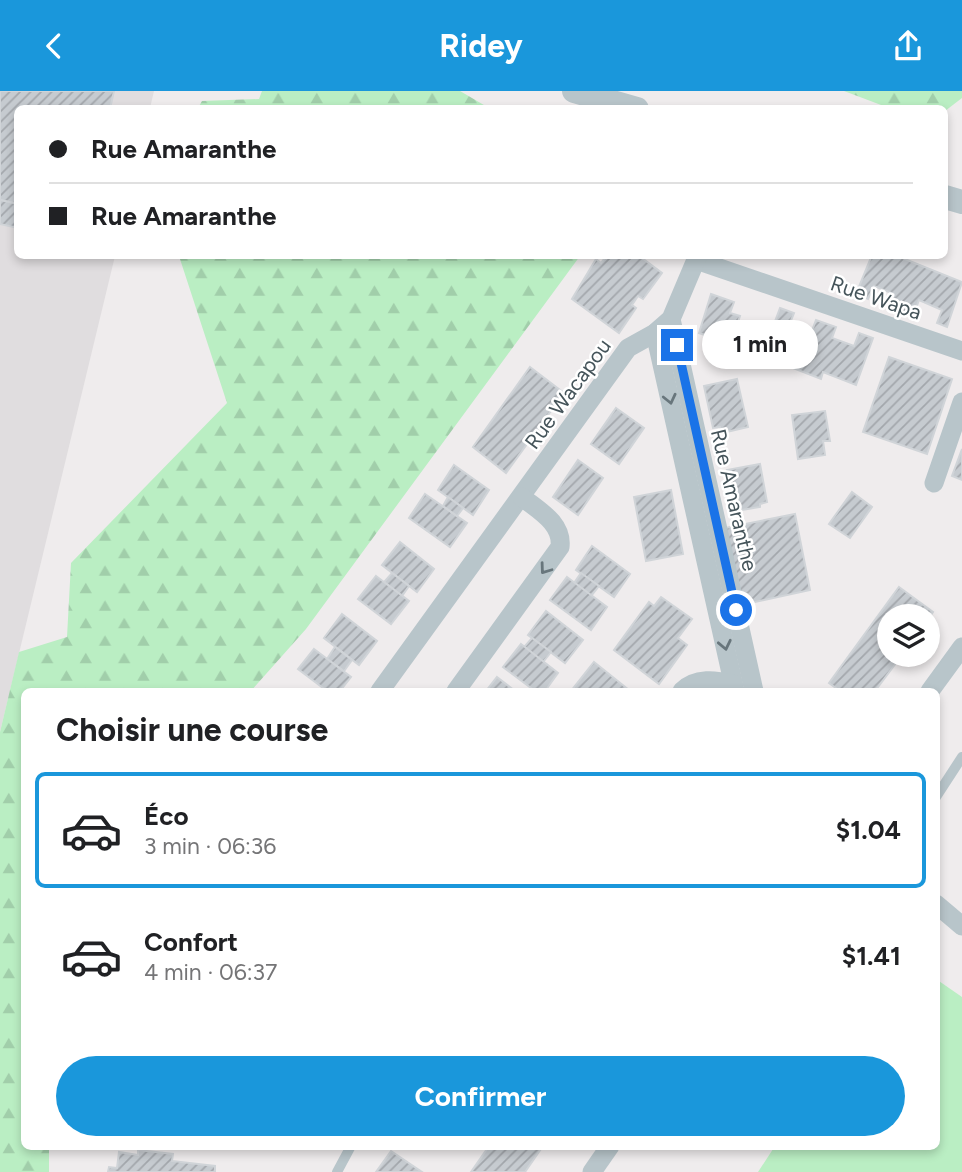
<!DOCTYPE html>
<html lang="fr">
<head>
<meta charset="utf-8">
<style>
  :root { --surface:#fff; --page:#f6f6f6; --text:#202124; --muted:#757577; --line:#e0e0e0; --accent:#1a97db }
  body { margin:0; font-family:Figtree,sans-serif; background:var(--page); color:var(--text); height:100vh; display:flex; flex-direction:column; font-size:26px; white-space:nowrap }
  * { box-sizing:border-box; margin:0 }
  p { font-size:23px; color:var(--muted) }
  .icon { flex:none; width:38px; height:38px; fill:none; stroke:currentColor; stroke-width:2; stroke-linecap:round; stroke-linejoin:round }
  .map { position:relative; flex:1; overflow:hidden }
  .drawer { position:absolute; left:21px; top:597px; width:919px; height:462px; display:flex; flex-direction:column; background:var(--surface); border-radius:10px; box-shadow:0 4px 10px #0003 }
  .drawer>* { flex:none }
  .hud { position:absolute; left:14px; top:14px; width:934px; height:154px; border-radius:10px; box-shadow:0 4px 10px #0003; display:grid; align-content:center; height:154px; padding:0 35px; background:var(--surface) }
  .tools { position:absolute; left:877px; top:513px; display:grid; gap:14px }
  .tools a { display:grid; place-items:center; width:63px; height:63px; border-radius:50%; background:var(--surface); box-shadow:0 4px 10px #0003; font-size:35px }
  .end { position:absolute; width:32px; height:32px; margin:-16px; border:9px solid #1a73e8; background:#fff; box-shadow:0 0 0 4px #fff }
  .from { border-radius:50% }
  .bubble { position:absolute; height:49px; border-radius:24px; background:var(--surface); box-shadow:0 4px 10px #0003; font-size:23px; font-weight:700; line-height:49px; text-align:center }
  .hud b { display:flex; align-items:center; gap:24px; height:66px; font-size:26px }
  .hud b+b { border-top:2px solid var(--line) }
  .hud i { width:18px; height:18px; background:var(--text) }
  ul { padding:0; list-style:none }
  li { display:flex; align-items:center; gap:21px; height:116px; margin:0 14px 10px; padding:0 21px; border:4px solid transparent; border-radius:10px }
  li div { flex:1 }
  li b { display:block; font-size:26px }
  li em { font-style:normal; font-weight:700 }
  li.on { border-color:var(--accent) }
  li>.icon { width:63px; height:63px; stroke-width:1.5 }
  h2 { padding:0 35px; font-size:32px; line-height:84px }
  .primary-button { display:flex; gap:14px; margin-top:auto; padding:14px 35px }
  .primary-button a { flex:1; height:80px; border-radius:42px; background:var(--accent); color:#fff; font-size:28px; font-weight:700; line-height:80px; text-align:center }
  header { display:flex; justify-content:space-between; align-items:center; height:91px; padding:0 35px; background:var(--accent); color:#fff; font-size:32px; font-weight:700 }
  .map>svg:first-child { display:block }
</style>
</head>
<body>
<header><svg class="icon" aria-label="back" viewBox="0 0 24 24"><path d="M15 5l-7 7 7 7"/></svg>Ridey<svg class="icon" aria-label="share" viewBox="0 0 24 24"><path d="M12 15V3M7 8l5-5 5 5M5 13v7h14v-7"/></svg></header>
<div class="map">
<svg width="962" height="1081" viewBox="0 0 962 1081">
  <defs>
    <pattern id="forest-firs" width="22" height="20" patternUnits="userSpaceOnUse" patternTransform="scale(1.75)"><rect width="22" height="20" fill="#baeec3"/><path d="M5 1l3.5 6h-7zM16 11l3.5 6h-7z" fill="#a1ceaa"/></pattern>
    <pattern id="building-hatch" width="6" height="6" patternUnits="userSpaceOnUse" patternTransform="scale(1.75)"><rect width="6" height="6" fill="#c6cbd0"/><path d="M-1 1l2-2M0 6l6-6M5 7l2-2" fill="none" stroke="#a3a7ac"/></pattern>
  </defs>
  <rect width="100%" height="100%" fill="#efeced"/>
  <!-- education -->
  <polygon fill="#e0dddf" points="0,0 154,0 150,17 18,18 18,164 115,165 0,641"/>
  <!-- forest -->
  <g fill="url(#forest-firs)">
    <polygon points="262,0 460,0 489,17 198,17 202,10 259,8"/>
    <polygon points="844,0 962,0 962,7 945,20 889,17"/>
    <polygon points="179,165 580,165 306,538 251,600 24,600 24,1055 49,1055 49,1081 0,1081 0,641 19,561 67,546 71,472 227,312"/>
  </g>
  <!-- pitch -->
  <polygon fill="#baeec3" points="936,888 962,906 962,1081 758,1081 775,1055 936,1055"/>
  <!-- building -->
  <g fill="url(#building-hatch)" stroke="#d0d4d8" stroke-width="2">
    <polygon points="0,0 114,0 110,18 18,18 18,113 0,109"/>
    <polygon points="0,109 18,113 18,137 0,133"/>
    <polygon points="607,164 638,164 662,182 643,208 638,205 632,214 636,217 619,242 572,208 596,168 601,172"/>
    <polygon points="872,164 895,164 962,191 947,236 937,232 942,219 919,209 913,226 889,216 894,203 874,195 868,208 856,203"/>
    <polygon points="711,203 734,211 730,222 740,225 731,253 699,242"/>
    <polygon points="780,217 794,222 786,242 808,250 816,229 836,236 832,247 854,255 859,242 873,247 856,294 823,281 821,288 762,265"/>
    <polygon points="889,266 952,288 927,363 863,341"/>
    <polygon points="530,276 564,302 506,382 473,356"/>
    <polygon points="737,288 748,336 722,342 720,336 713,337 704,295"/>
    <polygon points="616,317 644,337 619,373 591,353"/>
    <polygon points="825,320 830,350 823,350 825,364 798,368 792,324"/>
    <polygon points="962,358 962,389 952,385"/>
    <polygon points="578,369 603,387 578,424 553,406"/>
    <polygon points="760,373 767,411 760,413 760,416 735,420 727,379"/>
    <polygon points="454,374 489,399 473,424 438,399"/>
    <polygon points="671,399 683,463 646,470 634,406"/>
    <polygon points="852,401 872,416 850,447 829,433"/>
    <polygon points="425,403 467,432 450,456 409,427"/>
    <polygon points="448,406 463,417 457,425 443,415"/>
    <polygon points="795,423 810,499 741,514 725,437"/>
    <polygon points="400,451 434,478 417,501 382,474"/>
    <polygon points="592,455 630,483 614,506 576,479"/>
    <polygon points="392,482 409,495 402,505 384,491"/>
    <polygon points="581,482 599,495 591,505 574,492"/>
    <polygon points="376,485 409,510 391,533 358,508"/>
    <polygon points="567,486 607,516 591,539 550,509"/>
    <polygon points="899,496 933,521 928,528 928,525 889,525 889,564 902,564 875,600 840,600 829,592"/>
    <polygon points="661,506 692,528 678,547 687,554 659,593 614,559 649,511 654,515"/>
    <polygon points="546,520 583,549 565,572 528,544"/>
    <polygon points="342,523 377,550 359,574 324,547"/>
    <polygon points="532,547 551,561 543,571 524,556"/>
    <polygon points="521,553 558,582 545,600 535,600 503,576"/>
    <polygon points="335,556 352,569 344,580 327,568"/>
    <polygon points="314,558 351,586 340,600 327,600 298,578"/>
    <polygon points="594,571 629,599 628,600 571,600"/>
    <polygon points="497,586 515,600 486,600"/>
    <polygon points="489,1055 543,1055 525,1081 471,1081"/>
    <polygon points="138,1059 173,1063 172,1070 215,1075 215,1081 108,1081 109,1076 117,1077 119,1061 138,1064"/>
    <polygon points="391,1060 422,1081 376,1081"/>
  </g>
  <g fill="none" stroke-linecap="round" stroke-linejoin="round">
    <!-- service -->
    <g stroke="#b8c5ca" stroke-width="10">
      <polyline points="936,706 962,666"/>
      <polyline points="337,1081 351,1055"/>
    </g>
    <!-- minor -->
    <g stroke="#b8c5ca" stroke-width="19">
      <polyline points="696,169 962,260"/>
      <polyline points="671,228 754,600"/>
      <polyline points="655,242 735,600"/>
      <polyline points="934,392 962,311"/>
      <polyline points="380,600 628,257 655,242 671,228 698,164"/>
      <path d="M 456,600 L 560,456 C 563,432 538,419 522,406"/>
      <path d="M 682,600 C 696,586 716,589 733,593"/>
      <polyline points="930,600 962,556"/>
      <polyline points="936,813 962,835"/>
      <polyline points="592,1081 610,1055"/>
    </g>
    <!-- tertiary -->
    <g stroke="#b8c5ca" stroke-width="24">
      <polyline points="574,0 637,18"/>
      <polyline points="945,106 962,111"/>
    </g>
  </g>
  <!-- one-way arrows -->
  <defs><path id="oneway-chevron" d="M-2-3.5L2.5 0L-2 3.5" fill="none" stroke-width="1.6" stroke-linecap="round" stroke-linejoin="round" transform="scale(1.75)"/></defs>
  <g stroke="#68767c">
    <use href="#oneway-chevron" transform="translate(670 308) rotate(77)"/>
    <use href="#oneway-chevron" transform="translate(545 478) rotate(126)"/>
    <use href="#oneway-chevron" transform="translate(725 554) rotate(78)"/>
  </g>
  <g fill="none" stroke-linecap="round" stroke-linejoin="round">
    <!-- route -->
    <polyline stroke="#1a73e8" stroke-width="9" points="677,254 736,519"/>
  </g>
  <g text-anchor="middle" stroke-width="5" stroke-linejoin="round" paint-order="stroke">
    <!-- street labels -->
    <g font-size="21" fill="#45545a" stroke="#fff">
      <text transform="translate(876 207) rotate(19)" y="7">Rue Wapa</text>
      <text transform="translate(568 303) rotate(-54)" y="7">Rue Wacapou</text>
      <text transform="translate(734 409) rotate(77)" y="7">Rue Amaranthe</text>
    </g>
  </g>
</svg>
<div class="tools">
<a><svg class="icon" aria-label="layers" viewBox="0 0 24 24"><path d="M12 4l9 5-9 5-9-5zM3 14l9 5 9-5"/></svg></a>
</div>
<i class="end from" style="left:736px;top:519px"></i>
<i class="end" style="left:677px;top:254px"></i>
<div class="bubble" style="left:702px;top:229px;width:116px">1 min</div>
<div class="hud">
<b><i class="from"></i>Rue Amaranthe</b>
<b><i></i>Rue Amaranthe</b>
</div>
<section class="drawer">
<h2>Choisir une course</h2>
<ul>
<li class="on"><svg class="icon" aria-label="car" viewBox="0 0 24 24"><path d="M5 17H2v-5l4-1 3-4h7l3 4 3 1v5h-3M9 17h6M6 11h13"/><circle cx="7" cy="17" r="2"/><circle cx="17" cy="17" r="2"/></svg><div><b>Éco</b><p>3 min · 06:36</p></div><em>$1.04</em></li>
<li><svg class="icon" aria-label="car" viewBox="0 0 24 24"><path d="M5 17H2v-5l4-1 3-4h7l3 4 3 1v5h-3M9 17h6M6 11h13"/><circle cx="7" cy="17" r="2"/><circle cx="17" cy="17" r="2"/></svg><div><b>Confort</b><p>4 min · 06:37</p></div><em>$1.41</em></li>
</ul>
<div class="primary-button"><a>Confirmer</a></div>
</section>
</div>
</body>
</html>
